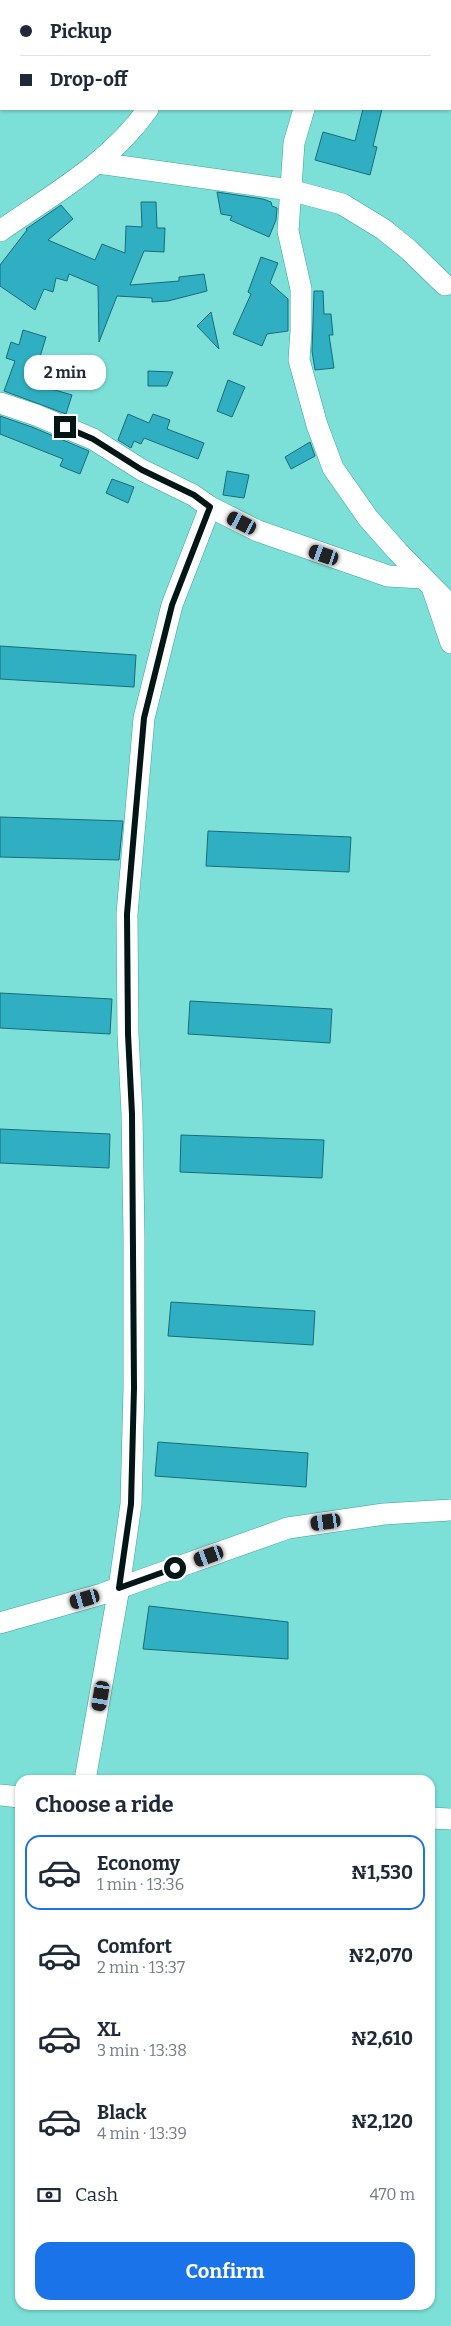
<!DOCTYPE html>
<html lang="en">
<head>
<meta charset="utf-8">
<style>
  :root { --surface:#fff; --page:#f2f2f3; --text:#1f2937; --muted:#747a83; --line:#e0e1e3; --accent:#1a73e8 }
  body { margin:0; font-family:Bitter,serif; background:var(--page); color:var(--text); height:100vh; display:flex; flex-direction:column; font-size:19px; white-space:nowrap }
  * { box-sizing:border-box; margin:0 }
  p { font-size:16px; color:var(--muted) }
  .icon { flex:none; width:28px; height:28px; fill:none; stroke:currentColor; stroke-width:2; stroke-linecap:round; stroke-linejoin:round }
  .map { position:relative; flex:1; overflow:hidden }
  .sheet { position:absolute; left:15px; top:1775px; width:420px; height:535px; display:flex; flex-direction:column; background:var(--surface); border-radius:15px; box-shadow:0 1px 4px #0004 }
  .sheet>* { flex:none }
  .top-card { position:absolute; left:0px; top:0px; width:451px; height:110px; box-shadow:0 1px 4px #0004; display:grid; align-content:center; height:110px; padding:0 20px; background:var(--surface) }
  .end { position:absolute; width:22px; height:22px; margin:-11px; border:6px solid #021615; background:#fff; box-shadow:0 0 0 2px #fff }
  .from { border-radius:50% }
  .bubble { position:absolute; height:35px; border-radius:15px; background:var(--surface); box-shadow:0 1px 4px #0004; font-size:16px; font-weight:700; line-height:35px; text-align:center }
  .car { position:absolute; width:15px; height:30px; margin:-15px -8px; border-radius:6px; box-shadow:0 0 4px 1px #0007; background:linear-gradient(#222 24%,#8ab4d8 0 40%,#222 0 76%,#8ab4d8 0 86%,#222 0) }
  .top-card b { display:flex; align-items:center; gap:18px; height:48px; font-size:19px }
  .top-card b+b { border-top:1px solid var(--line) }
  .top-card i { width:12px; height:12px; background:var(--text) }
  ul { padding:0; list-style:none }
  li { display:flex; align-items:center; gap:15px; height:75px; margin:0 10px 8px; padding:0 10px; border:2px solid transparent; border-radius:15px }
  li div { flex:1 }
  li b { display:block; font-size:19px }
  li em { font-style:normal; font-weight:700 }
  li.current { border-color:var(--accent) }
  li>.icon { width:45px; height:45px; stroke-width:1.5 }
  h2 { padding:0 20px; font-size:22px; line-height:60px }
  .pay { display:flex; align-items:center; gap:12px; height:55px; padding:0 20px; font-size:19px }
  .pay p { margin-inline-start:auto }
  .primary-button { display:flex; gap:10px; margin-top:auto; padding:10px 20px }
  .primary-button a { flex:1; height:58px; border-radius:15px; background:var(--accent); color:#fff; font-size:20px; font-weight:700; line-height:58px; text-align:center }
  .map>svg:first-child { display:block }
</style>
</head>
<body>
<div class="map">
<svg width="451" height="2326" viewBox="0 0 451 2326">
  <rect width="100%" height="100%" fill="#7ce0d8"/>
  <!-- building -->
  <g fill="#2fafc1" stroke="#1a6b77">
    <polygon points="363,109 382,109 373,146 377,147 370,175 315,160 323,132 355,141"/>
    <polygon points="217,192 263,199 271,202 272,206 277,208 276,220 269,237 230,220 232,216 221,214"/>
    <polygon points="141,202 156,202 157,228 165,228 164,252 144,251 130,285 179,281 179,277 204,274 207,291 168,301 152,302 152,298 117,296 99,342 98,286 69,274 67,281 56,278 53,292 44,289 35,310 0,286 0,265 27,230 26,229 61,205 73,219 48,240 95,260 102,244 125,253 126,226 142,227"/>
    <polygon points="261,257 278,263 270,283 288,299 288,331 267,334 262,346 233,334 251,294 248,292"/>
    <polygon points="314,291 323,291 324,314 331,314 333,335 329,335 334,368 315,370 312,351"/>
    <polygon points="211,312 219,349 197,326"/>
    <polygon points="23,330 46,337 33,380 48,386 48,388 72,395 66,414 4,391 15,361 6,358 11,342 19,345"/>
    <polygon points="148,371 173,372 167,386 148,386"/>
    <polygon points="228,380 245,387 232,417 217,411"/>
    <polygon points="128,414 149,423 153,414 170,420 167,429 204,443 198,459 144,438 141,444 134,441 131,448 118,440"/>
    <polygon points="0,416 32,427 89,451 80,474 60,466 63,459 0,434"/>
    <polygon points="310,442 315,456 291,469 285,457"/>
    <polygon points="227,471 249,475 244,498 223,495"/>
    <polygon points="112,479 134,487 128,503 106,493"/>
    <polygon points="0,646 136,655 134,687 0,679"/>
    <polygon points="0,817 123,821 119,860 0,857"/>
    <polygon points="208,831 351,837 349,872 206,866"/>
    <polygon points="0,993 112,999 110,1034 0,1028"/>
    <polygon points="190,1001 332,1009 330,1043 188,1034"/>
    <polygon points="0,1129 110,1134 109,1168 0,1163"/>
    <polygon points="181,1135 324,1140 322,1178 180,1172"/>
    <polygon points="171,1302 315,1311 313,1345 168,1336"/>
    <polygon points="158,1442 308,1453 306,1487 155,1476"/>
    <polygon points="149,1606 288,1622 288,1659 143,1649"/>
  </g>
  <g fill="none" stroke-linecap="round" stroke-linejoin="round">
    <!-- street casing -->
    <g stroke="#39a29c" stroke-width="22">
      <g id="street">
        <polyline points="197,1 198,0"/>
        <polyline points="304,109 294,143 288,231 301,289 301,331 299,360 317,425 333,468 368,518 398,552 451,606"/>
        <polyline points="98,163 290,190 342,204 383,229 409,250 445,285"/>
        <path d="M 0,231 C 52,195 111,162 148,109"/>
        <polyline points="0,403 36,415 93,439 142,470 193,495 210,507 258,531 388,576 422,578"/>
        <polyline points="433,590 451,643"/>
        <polyline points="0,1623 102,1594 288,1528 384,1514 451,1510"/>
        <polyline points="85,1780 119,1588 131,1504 134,1388 134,1237 132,1114 128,1034 127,914 144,718 172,605 210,507"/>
        <polyline points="0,1795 20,1797"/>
        <polyline points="430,1818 451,1819"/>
      </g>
    </g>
    <!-- street -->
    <use href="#street" stroke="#fff" stroke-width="21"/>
  </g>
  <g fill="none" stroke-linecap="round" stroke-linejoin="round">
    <!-- route -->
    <polyline stroke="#021615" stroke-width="6" points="65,427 93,439 142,470 194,495 210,507 172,605 144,718 134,832 127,914 128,1034 132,1114 134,1388 131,1504 119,1588 175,1568"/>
  </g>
</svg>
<i class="end from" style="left:175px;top:1568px"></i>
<i class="end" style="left:65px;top:427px"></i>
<div class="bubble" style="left:24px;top:355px;width:82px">2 min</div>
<i class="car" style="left:242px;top:523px;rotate:297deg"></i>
<i class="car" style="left:324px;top:555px;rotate:289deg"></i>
<i class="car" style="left:326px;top:1522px;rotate:262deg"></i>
<i class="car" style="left:209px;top:1556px;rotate:250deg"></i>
<i class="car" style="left:85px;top:1599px;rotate:254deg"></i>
<i class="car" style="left:101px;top:1696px;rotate:190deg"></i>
<div class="top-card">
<b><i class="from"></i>Pickup</b>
<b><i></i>Drop-off</b>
</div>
<section class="sheet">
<h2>Choose a ride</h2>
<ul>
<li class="current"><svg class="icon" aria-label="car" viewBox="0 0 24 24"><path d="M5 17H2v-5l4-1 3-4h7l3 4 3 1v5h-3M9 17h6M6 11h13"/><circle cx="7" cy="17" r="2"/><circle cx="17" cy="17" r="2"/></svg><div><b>Economy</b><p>1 min · 13:36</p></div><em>₦1,530</em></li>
<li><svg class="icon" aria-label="car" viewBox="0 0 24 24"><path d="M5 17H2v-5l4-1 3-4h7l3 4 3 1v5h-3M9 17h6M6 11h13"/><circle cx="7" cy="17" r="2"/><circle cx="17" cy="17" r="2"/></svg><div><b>Comfort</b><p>2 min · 13:37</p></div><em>₦2,070</em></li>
<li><svg class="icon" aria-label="car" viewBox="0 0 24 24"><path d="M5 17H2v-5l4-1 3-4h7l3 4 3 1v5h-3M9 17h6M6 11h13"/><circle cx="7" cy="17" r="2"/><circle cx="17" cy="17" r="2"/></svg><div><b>XL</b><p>3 min · 13:38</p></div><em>₦2,610</em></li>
<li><svg class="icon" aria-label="car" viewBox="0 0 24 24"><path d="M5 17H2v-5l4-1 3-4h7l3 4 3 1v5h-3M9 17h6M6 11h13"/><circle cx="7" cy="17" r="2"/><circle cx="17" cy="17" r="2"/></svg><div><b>Black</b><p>4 min · 13:39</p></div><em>₦2,120</em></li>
</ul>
<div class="pay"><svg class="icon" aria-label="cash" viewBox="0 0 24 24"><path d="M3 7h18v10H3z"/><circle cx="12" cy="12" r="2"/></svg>Cash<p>470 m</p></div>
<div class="primary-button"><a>Confirm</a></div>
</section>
</div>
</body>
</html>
